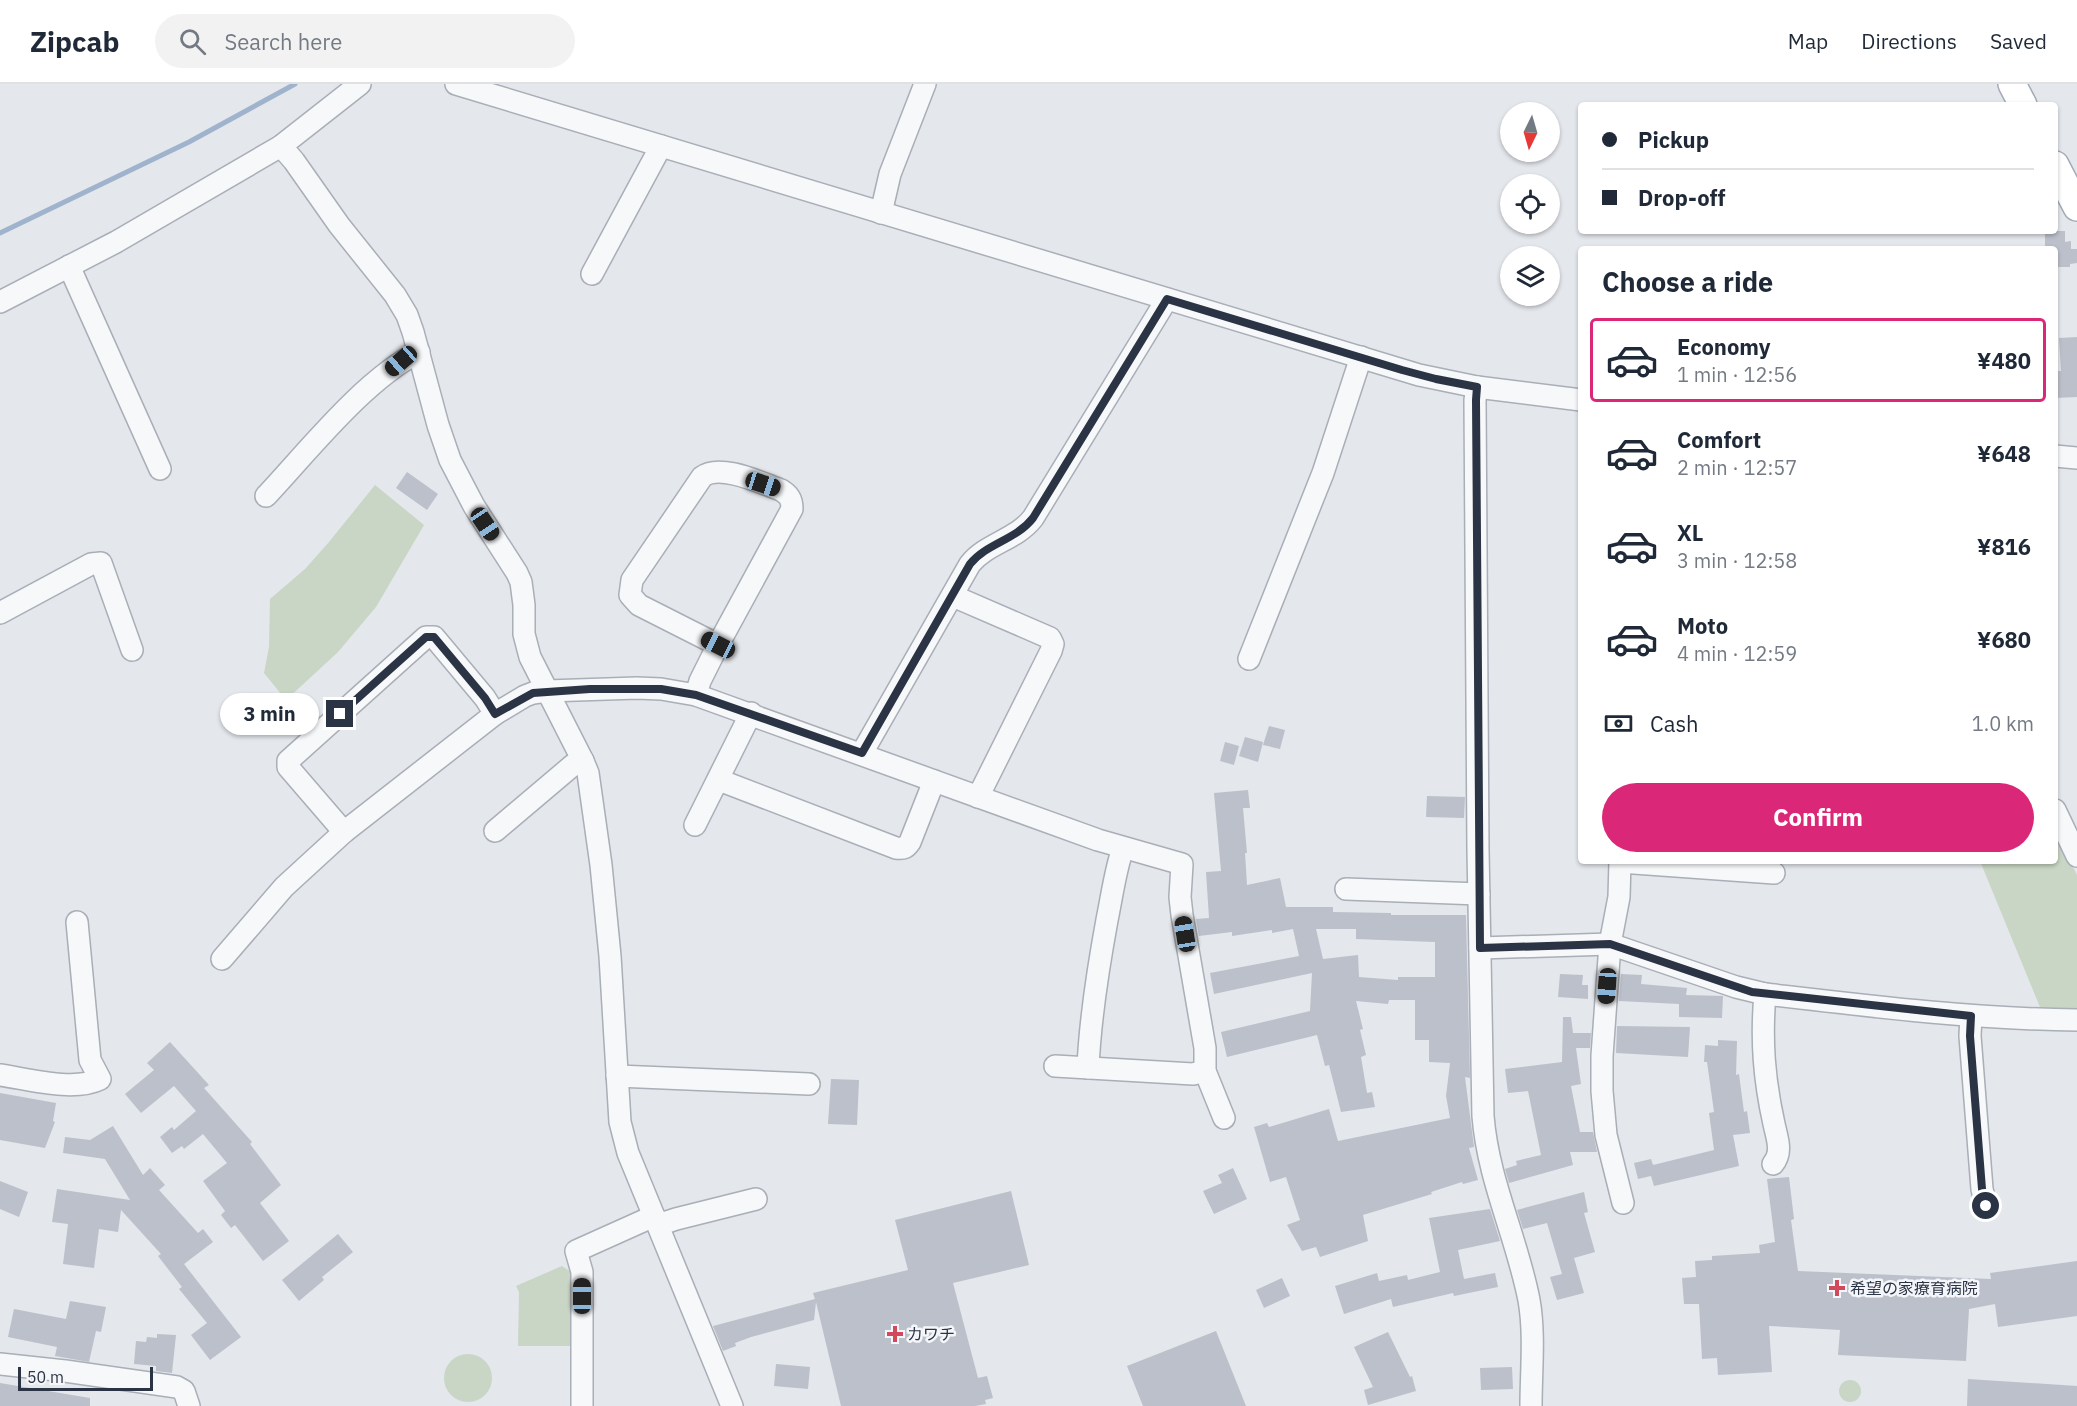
<!DOCTYPE html>
<html lang="en">
<head>
<meta charset="utf-8">
<style>
  :root { --surface:#fff; --page:#f2f2f3; --text:#1f2937; --muted:#747a83; --line:#e0e1e3; --accent:#db2777 }
  body { margin:0; font-family:"IBM Plex Sans","Noto Sans JP",sans-serif; background:var(--page); color:var(--text); height:100vh; display:flex; flex-direction:column; font-size:22px; white-space:nowrap }
  * { box-sizing:border-box; margin:0 }
  p { font-size:20px; color:var(--muted) }
  .icon { flex:none; width:33px; height:33px; fill:none; stroke:currentColor; stroke-width:2; stroke-linecap:round; stroke-linejoin:round }
  .map { position:relative; flex:1; overflow:hidden }
  .panel { position:absolute; left:1578px; top:162px; width:480px; height:618px; display:flex; flex-direction:column; background:var(--surface); border-radius:6px; box-shadow:0 2px 4px #0004 }
  .panel>* { flex:none }
  .top-card { position:absolute; left:1578px; top:18px; width:480px; height:132px; border-radius:6px; box-shadow:0 2px 4px #0004; display:grid; align-content:center; height:132px; padding:0 24px; background:var(--surface) }
  .needle { width:39px; rotate:185deg }
  .controls { position:absolute; left:1500px; top:18px; display:grid; gap:12px }
  .controls a { display:grid; place-items:center; width:60px; height:60px; border-radius:50%; background:var(--surface); box-shadow:0 2px 4px #0004; font-size:30px }
  .scale { position:absolute; left:18px; bottom:15px; width:135px; box-sizing:border-box; padding-left:6px; border:3px solid #2b3445; border-top:0; font-size:16px; line-height:21px; white-space:nowrap; color:#2b3445; -webkit-text-stroke:4px #f4f6f9; paint-order:stroke }
  .end { position:absolute; width:27px; height:27px; margin:-14px; border:8px solid #2b3445; background:#fff; box-shadow:0 0 0 3px #fff }
  .from { border-radius:50% }
  .bubble { position:absolute; height:42px; border-radius:21px; background:var(--surface); box-shadow:0 2px 4px #0004; font-size:20px; font-weight:800; line-height:42px; text-align:center }
  .car { position:absolute; width:18px; height:36px; margin:-18px -9px; border-radius:8px; box-shadow:0 0 4px 2px #0007; background:linear-gradient(#222 24%,#8ab4d8 0 40%,#222 0 76%,#8ab4d8 0 86%,#222 0) }
  .top-card b { display:flex; align-items:center; gap:21px; height:57px; font-size:22px }
  .top-card b+b { border-top:2px solid var(--line) }
  .top-card i { width:15px; height:15px; background:var(--text) }
  ul { padding:0; list-style:none }
  li { display:flex; align-items:center; gap:18px; height:84px; margin:0 12px 9px; padding:0 12px; border:3px solid transparent; border-radius:6px }
  li div { flex:1 }
  li b { display:block; font-size:22px }
  li em { font-style:normal; font-weight:800 }
  li.on { border-color:var(--accent) }
  li>.icon { width:54px; height:54px; stroke-width:1.5 }
  h2 { padding:0 24px; font-size:27px; line-height:72px }
  .pay { display:flex; align-items:center; gap:15px; height:66px; padding:0 24px; font-size:22px }
  .pay p { margin-inline-start:auto }
  .action { display:flex; gap:12px; margin-top:auto; padding:12px 24px }
  .action a { flex:1; height:69px; border-radius:36px; background:var(--accent); color:#fff; font-size:24px; font-weight:800; line-height:69px; text-align:center }
  header { display:flex; align-items:center; gap:36px; box-sizing:border-box; height:84px; padding:0 30px; background:var(--surface); border-bottom:2px solid var(--line) }
  header strong { font-size:28px }
  nav { display:flex; gap:33px; margin-inline-start:auto; font-size:21px }
  .search { width:420px; height:54px; background:var(--page); display:flex; align-items:center; gap:15px; box-sizing:border-box; padding:0 21px; border-radius:33px; color:var(--muted); font-size:22px }
  .map>svg:first-child { display:block }
</style>
</head>
<body>
<header>
<strong>Zipcab</strong>
<div class="search"><svg class="icon" aria-label="search" viewBox="0 0 24 24"><circle cx="10" cy="10" r="6"/><path d="M15 15l6 6"/></svg>Search here</div>
<nav><a>Map</a><a>Directions</a><a>Saved</a></nav>
</header>
<div class="map">
<svg width="2077" height="1322" viewBox="0 0 2077 1322">
  <rect width="100%" height="100%" fill="#e4e7ec"/>
  <!-- green -->
  <g fill="#c9d6c5">
    <polygon points="375,401 424,441 376,523 338,568 286,616 264,589 269,563 270,515 305,485 329,458"/>
    <polygon points="2055,746 2077,791 2077,928 2042,928 1980,777 2055,777"/>
    <polygon points="562,1182 577,1192 577,1262 518,1262 519,1208 516,1202"/>
    <circle cx="468" cy="1294" r="24"/>
    <circle cx="1850" cy="1307" r="11"/>
  </g>
  <g fill="none" stroke-linecap="round" stroke-linejoin="round">
    <!-- stream -->
    <polyline stroke="#9fb4cc" stroke-width="5" points="0,149 189,58 295,0"/>
  </g>
  <!-- building -->
  <g fill="#bbc0ca" fill-rule="evenodd">
    <polygon points="2045,147 2065,147 2065,158 2071,157 2071,165 2077,165 2077,179 2070,180 2070,183 2055,183 2055,165 2045,165"/>
    <polygon points="2077,253 2077,313 2055,314 2055,287 2061,287 2059,254"/>
    <polygon points="407,388 438,410 427,426 396,404"/>
    <polygon points="1269,642 1285,646 1280,665 1263,661"/>
    <polygon points="1245,653 1263,658 1258,678 1239,672"/>
    <polygon points="1225,658 1239,662 1234,681 1220,677"/>
    <path d="M 1248,706 L 1250,724 L 1243,724 L 1247,769 L 1245,769 L 1247,801 L 1280,794 L 1286,823 L 1333,823 L 1333,828 L 1391,829 L 1391,831 L 1466,831 L 1470,994 L 1465,993 L 1474,1063 L 1469,1064 L 1478,1096 L 1463,1100 L 1462,1098 L 1431,1108 L 1432,1110 L 1363,1131 L 1368,1157 L 1320,1173 L 1316,1163 L 1302,1167 L 1287,1141 L 1300,1136 L 1286,1093 L 1270,1098 L 1254,1043 L 1267,1039 L 1269,1043 L 1329,1025 L 1338,1057 L 1450,1034 L 1446,1012 L 1450,979 L 1429,978 L 1429,956 L 1415,956 L 1415,916 L 1389,916 L 1388,920 L 1356,917 L 1363,945 L 1360,946 L 1366,971 L 1361,973 L 1367,1009 L 1372,1008 L 1375,1023 L 1341,1028 L 1329,981 L 1325,982 L 1317,951 L 1227,973 L 1221,948 L 1310,927 L 1312,889 L 1214,910 L 1210,889 L 1299,872 L 1293,845 L 1272,849 L 1272,846 L 1232,852 L 1232,848 L 1199,852 L 1196,835 L 1209,834 L 1206,788 L 1221,787 L 1214,709 ZM 1316,845 L 1356,845 L 1356,855 L 1435,858 L 1435,893 L 1398,893 L 1398,896 L 1359,893 L 1358,871 L 1323,875 Z"/>
    <polygon points="1427,712 1465,713 1464,734 1426,733"/>
    <polygon points="1560,890 1583,891 1582,901 1588,901 1588,915 1558,913"/>
    <polygon points="1621,890 1642,891 1641,900 1687,904 1686,911 1723,912 1722,934 1679,933 1679,920 1619,917"/>
    <polygon points="1563,933 1571,933 1573,949 1591,949 1590,964 1576,964 1581,1000 1571,1002 1580,1048 1593,1048 1597,1068 1570,1068 1573,1081 1509,1099 1505,1085 1517,1081 1516,1077 1541,1071 1528,1007 1508,1009 1505,985 1562,978"/>
    <polygon points="1617,942 1690,943 1688,973 1616,969"/>
    <polygon points="1718,956 1737,957 1736,991 1739,990 1744,1028 1747,1027 1750,1049 1733,1051 1739,1082 1654,1102 1651,1092 1638,1095 1634,1079 1651,1075 1653,1081 1714,1066 1709,1029 1714,1028 1707,978 1704,978 1705,961 1718,962"/>
    <polygon points="170,958 209,1001 204,1004 252,1058 250,1060 281,1101 260,1119 289,1157 263,1177 235,1141 231,1144 221,1131 225,1127 203,1097 227,1079 203,1050 184,1065 182,1062 172,1069 160,1053 172,1043 174,1046 196,1027 174,1002 141,1029 125,1010 154,986 147,979"/>
    <polygon points="831,995 859,996 857,1041 828,1040"/>
    <polygon points="0,1009 56,1019 53,1037 55,1038 45,1064 0,1056"/>
    <polygon points="113,1042 143,1091 150,1084 165,1101 159,1106 198,1149 203,1145 213,1158 184,1180 241,1253 210,1276 191,1251 207,1239 179,1205 182,1203 158,1172 161,1170 121,1126 118,1148 99,1145 94,1184 63,1180 68,1140 52,1138 57,1105 130,1116 105,1075 63,1069 65,1053 90,1056"/>
    <polygon points="1233,1084 1247,1115 1214,1130 1203,1107 1222,1099 1218,1091"/>
    <polygon points="1789,1093 1794,1135 1791,1136 1798,1187 1991,1195 1990,1189 2077,1177 2077,1232 1998,1243 1995,1220 1969,1225 1966,1277 1838,1271 1840,1246 1769,1242 1772,1288 1718,1291 1717,1274 1702,1275 1699,1220 1684,1220 1682,1194 1696,1193 1695,1177 1712,1176 1712,1172 1760,1169 1759,1161 1775,1158 1767,1095"/>
    <polygon points="0,1097 28,1108 19,1133 0,1125"/>
    <polygon points="1011,1107 1029,1181 953,1199 978,1294 987,1292 993,1314 985,1316 986,1320 975,1322 841,1322 816,1218 814,1236 751,1253 735,1259 736,1262 723,1267 713,1242 815,1215 813,1209 908,1186 895,1136"/>
    <polygon points="1584,1108 1588,1128 1584,1129 1595,1168 1574,1174 1584,1209 1557,1216 1550,1193 1562,1190 1547,1139 1523,1145 1517,1126"/>
    <polygon points="1490,1125 1500,1157 1458,1166 1464,1195 1495,1189 1498,1203 1454,1212 1453,1209 1393,1223 1391,1215 1344,1230 1335,1202 1377,1189 1379,1197 1407,1191 1408,1196 1440,1188 1429,1134"/>
    <polygon points="338,1150 353,1168 322,1193 324,1196 299,1217 282,1196"/>
    <polygon points="1282,1194 1290,1212 1264,1224 1256,1206"/>
    <polygon points="70,1217 106,1223 101,1248 96,1247 89,1278 55,1272 57,1263 8,1253 14,1225 66,1235"/>
    <polygon points="1216,1247 1246,1322 1143,1322 1127,1282"/>
    <polygon points="1388,1248 1410,1293 1412,1292 1416,1307 1368,1321 1364,1306 1373,1303 1354,1263"/>
    <polygon points="157,1250 176,1251 172,1289 156,1287 156,1282 134,1280 136,1257 146,1258 147,1253 157,1254"/>
    <polygon points="776,1280 810,1283 808,1305 774,1302"/>
    <polygon points="1512,1283 1513,1305 1481,1306 1480,1284"/>
    <polygon points="1968,1295 2077,1302 2077,1322 1967,1322"/>
    <polygon points="0,1299 90,1314 90,1322 0,1322"/>
  </g>
  <g fill="none" stroke-linecap="round" stroke-linejoin="round">
    <!-- minor casing -->
    <g stroke="#a9aeb7" stroke-width="24">
      <g id="minor">
        <polyline points="456,0 1419,291 1477,303 1581,316"/>
        <polyline points="281,62 294,77 339,141 395,211 407,231 413,248 438,341 450,376 474,422 517,489 521,498 524,521 524,550 530,573 583,677 588,689 601,781 610,872 620,1038 628,1069 732,1322"/>
        <polyline points="881,129 890,90 925,0"/>
        <polyline points="69,182 160,385"/>
        <polyline points="592,190 661,62"/>
        <polyline points="0,218 116,158 281,62 360,0"/>
        <path d="M 1477,303 L 1475,316 L 1478,766 L 1483,1032 C 1488,1096 1517,1154 1529,1216 C 1535,1250 1531,1288 1531,1322"/>
        <polyline points="2055,372 2077,374"/>
        <path d="M 266,412 C 309,366 365,295 419,268"/>
        <polyline points="953,512 1050,554 1053,560 1051,567 978,713"/>
        <polyline points="0,529 91,480 101,479 132,566"/>
        <polyline points="1249,575 1323,389 1361,273"/>
        <path d="M 696,611 L 700,597 L 718,561 L 792,425 C 792,415 789,411 781,406 C 761,399 720,379 702,393 L 632,496 L 630,511 L 639,521 L 718,561"/>
        <path d="M 862,669 L 970,480 C 987,459 1016,456 1033,434 L 1167,215"/>
        <path d="M 719,696 L 896,764 C 904,765 906,764 910,758 L 934,697"/>
        <polyline points="2055,726 2077,772"/>
        <polyline points="695,741 751,629"/>
        <polyline points="495,747 573,681 583,677"/>
        <polyline points="344,748 288,683 288,677 426,553 434,553 485,614 495,630"/>
        <polyline points="1620,777 1619,813 1610,860 1602,972 1602,1007 1606,1051 1623,1119"/>
        <polyline points="1620,778 1774,789"/>
        <polyline points="1346,805 1479,810"/>
        <path d="M 1480,864 L 1610,860 L 1736,903 L 1765,910 C 1868,922 1973,935 2077,936"/>
        <polyline points="222,875 284,803 344,748 495,630 525,612 533,609 547,607 637,604 661,605 696,611 1098,756 1182,780 1180,813 1182,831 1205,964 1205,987 1224,1034"/>
        <path d="M 1765,910 C 1761,956 1764,995 1774,1040 C 1777,1054 1783,1068 1773,1080"/>
        <polyline points="1971,932 1970,952 1982,1105 1986,1122"/>
        <polyline points="1055,982 1193,990 1205,987"/>
        <path d="M 1088,984 C 1090,934 1098,885 1107,836 C 1112,812 1115,787 1123,764"/>
        <path d="M 0,991 C 28,995 74,1008 100,995 L 90,976 L 77,838"/>
        <polyline points="617,992 809,1000"/>
        <polyline points="658,1141 676,1135 756,1115"/>
        <polyline points="0,1280 65,1287 177,1303 184,1307 189,1322"/>
        <polyline points="582,1322 582,1188 576,1167 654,1132"/>
      </g>
    </g>
    <!-- major casing -->
    <g stroke="#a3abb8" stroke-width="30">
      <g id="major">
        <polyline points="2012,0 2023,21"/>
        <polyline points="2055,81 2077,123"/>
      </g>
    </g>
    <!-- minor -->
    <use href="#minor" stroke="#f7f8fa" stroke-width="21"/>
    <!-- major -->
    <use href="#major" stroke="#fff" stroke-width="27"/>
  </g>
  <g fill="none" stroke-linecap="round" stroke-linejoin="round">
    <!-- route -->
    <path stroke="#2b3445" stroke-width="8" d="M 340,630 L 426,553 L 434,553 L 485,614 L 495,630 L 533,609 L 590,605 L 661,605 L 696,611 L 862,669 L 970,480 C 987,459 1016,456 1033,434 L 1167,215 L 1402,286 L 1436,295 L 1477,303 L 1476,316 L 1480,864 L 1610,860 L 1752,908 L 1971,932 L 1970,952 L 1982,1105 L 1986,1122"/>
  </g>
  <!-- markers -->
  <g fill="#d1495b" stroke="#f4f6f9" stroke-width="2">
    <path d="M1834 1195h6v6h6v6h-6v6h-6v-6h-6v-6h6z"/>
    <path d="M892 1241h6v6h6v6h-6v6h-6v-6h-6v-6h6z"/>
  </g>
  <g text-anchor="middle" stroke-width="5" stroke-linejoin="round" paint-order="stroke">
    <!-- poi labels -->
    <g font-size="16" fill="#2b3445" stroke="#f4f6f9" text-anchor="start">
      <text x="1850" y="1210">希望の家療育病院</text>
      <text x="907" y="1256">カワチ</text>
    </g>
  </g>
</svg>
<div class="controls">
<a><svg class="needle" viewBox="-14 -14 28 28"><path d="M0-13l5 13h-10z" fill="#e53935"/><path d="M0 13l5-13h-10z" fill="#747a83"/></svg></a>
<a><svg class="icon" aria-label="locate" viewBox="0 0 24 24"><circle cx="12" cy="12" r="6"/><path d="M12 2v4M12 18v4M2 12h4M18 12h4"/></svg></a>
<a><svg class="icon" aria-label="layers" viewBox="0 0 24 24"><path d="M12 4l9 5-9 5-9-5zM3 14l9 5 9-5"/></svg></a>
</div>
<div class="scale">50 m</div>
<i class="end from" style="left:1986px;top:1122px"></i>
<i class="end" style="left:340px;top:630px"></i>
<div class="bubble" style="left:220px;top:609px;width:99px">3 min</div>
<i class="car" style="left:401px;top:277px;rotate:229deg"></i>
<i class="car" style="left:763px;top:400px;rotate:108deg"></i>
<i class="car" style="left:485px;top:440px;rotate:146deg"></i>
<i class="car" style="left:718px;top:561px;rotate:297deg"></i>
<i class="car" style="left:1185px;top:850px;rotate:351deg"></i>
<i class="car" style="left:1607px;top:902px;rotate:184deg"></i>
<i class="car" style="left:582px;top:1212px;rotate:0deg"></i>
<div class="top-card">
<b><i class="from"></i>Pickup</b>
<b><i></i>Drop-off</b>
</div>
<section class="panel">
<h2>Choose a ride</h2>
<ul>
<li class="on"><svg class="icon" aria-label="car" viewBox="0 0 24 24"><path d="M5 17H2v-5l4-1 3-4h7l3 4 3 1v5h-3M9 17h6M6 11h13"/><circle cx="7" cy="17" r="2"/><circle cx="17" cy="17" r="2"/></svg><div><b>Economy</b><p>1 min · 12:56</p></div><em>¥480</em></li>
<li><svg class="icon" aria-label="car" viewBox="0 0 24 24"><path d="M5 17H2v-5l4-1 3-4h7l3 4 3 1v5h-3M9 17h6M6 11h13"/><circle cx="7" cy="17" r="2"/><circle cx="17" cy="17" r="2"/></svg><div><b>Comfort</b><p>2 min · 12:57</p></div><em>¥648</em></li>
<li><svg class="icon" aria-label="car" viewBox="0 0 24 24"><path d="M5 17H2v-5l4-1 3-4h7l3 4 3 1v5h-3M9 17h6M6 11h13"/><circle cx="7" cy="17" r="2"/><circle cx="17" cy="17" r="2"/></svg><div><b>XL</b><p>3 min · 12:58</p></div><em>¥816</em></li>
<li><svg class="icon" aria-label="car" viewBox="0 0 24 24"><path d="M5 17H2v-5l4-1 3-4h7l3 4 3 1v5h-3M9 17h6M6 11h13"/><circle cx="7" cy="17" r="2"/><circle cx="17" cy="17" r="2"/></svg><div><b>Moto</b><p>4 min · 12:59</p></div><em>¥680</em></li>
</ul>
<div class="pay"><svg class="icon" aria-label="cash" viewBox="0 0 24 24"><path d="M3 7h18v10H3z"/><circle cx="12" cy="12" r="2"/></svg>Cash<p>1.0 km</p></div>
<div class="action"><a>Confirm</a></div>
</section>
</div>
</body>
</html>
